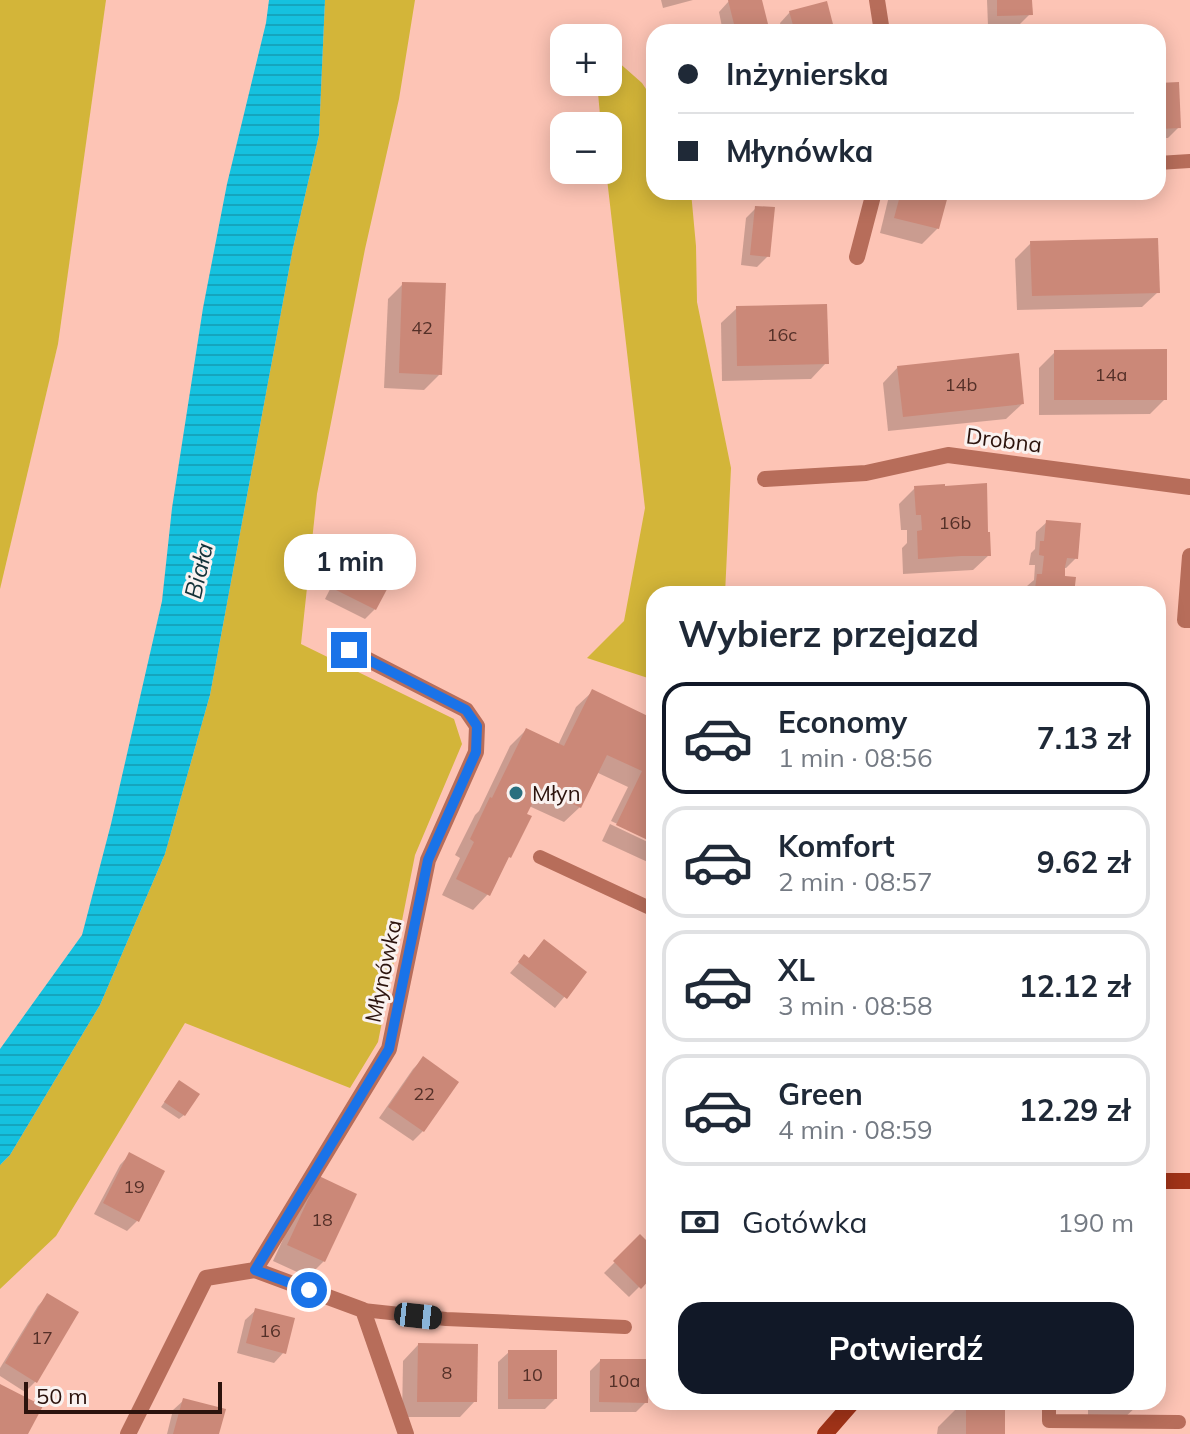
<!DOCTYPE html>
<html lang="pl">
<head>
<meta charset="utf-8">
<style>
  :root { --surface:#fff; --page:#f2f2f3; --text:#1f2937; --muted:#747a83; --line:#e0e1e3; --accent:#111827 }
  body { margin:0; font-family:Mulish,sans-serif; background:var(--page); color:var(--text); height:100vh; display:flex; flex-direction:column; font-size:30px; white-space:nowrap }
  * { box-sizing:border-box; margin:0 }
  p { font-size:26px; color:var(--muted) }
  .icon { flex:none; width:44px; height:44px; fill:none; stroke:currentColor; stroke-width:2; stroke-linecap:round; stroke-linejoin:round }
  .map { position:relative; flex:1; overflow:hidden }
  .drawer { position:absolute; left:646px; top:586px; width:520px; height:824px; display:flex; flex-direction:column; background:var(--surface); border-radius:24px; box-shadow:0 4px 20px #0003 }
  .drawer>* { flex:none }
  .guide { position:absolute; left:646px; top:24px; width:520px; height:176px; border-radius:24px; box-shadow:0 4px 20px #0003; display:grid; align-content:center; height:176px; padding:0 32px; background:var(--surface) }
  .controls { position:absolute; left:550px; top:24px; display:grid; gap:16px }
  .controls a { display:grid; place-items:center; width:72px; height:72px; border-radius:16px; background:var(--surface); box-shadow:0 4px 20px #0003; font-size:40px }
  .scale { position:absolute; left:24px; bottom:20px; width:198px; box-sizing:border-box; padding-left:8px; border:4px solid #2c130d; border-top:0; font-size:22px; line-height:28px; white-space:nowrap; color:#2c130d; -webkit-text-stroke:6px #faf2f0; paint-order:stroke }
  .end { position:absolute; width:36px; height:36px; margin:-18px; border:10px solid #1a73e8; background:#fff; box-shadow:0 0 0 4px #fff }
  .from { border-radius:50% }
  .bubble { position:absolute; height:56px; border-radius:24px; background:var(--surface); box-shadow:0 4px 20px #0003; font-size:26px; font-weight:700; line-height:56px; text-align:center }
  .car { position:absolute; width:24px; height:48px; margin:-24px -12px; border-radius:10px; box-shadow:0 0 6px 2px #0007; background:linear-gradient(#222 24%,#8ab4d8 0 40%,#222 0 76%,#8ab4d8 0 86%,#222 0) }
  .guide b { display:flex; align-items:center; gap:28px; height:76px; font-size:30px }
  .guide b+b { border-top:2px solid var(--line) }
  .guide i { width:20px; height:20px; background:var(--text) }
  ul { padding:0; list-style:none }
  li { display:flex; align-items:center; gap:24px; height:112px; margin:0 16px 12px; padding:0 16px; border:4px solid var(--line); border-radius:24px }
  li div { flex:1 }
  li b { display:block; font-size:30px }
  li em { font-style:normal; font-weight:700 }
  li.current { border-color:var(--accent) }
  li>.icon { width:72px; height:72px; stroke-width:1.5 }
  h2 { padding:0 32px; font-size:36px; line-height:96px }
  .pay { display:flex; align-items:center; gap:20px; height:88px; padding:0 32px; font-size:30px }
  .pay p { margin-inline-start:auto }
  .button { display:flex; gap:16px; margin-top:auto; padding:16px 32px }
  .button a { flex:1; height:92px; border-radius:24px; background:var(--accent); color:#fff; font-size:32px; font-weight:700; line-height:92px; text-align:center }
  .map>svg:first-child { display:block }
</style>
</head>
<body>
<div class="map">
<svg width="1190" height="1434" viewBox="0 0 1190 1434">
  <defs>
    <pattern id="water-rules" width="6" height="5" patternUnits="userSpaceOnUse" patternTransform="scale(2)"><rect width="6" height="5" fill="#15c1df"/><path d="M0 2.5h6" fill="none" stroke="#14a5be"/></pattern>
  </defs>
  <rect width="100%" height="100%" fill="#fdc4b5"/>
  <!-- grass -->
  <g fill="#d3b539">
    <polygon points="0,0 106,0 58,344 0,589"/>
    <polygon points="325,0 415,0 399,99 365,249 317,494 301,644 454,719 462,744 415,855 378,1042 350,1088 185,1023 56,1236 0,1289 0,1165 10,1155 100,1005 165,854 210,695 293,248 319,135"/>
    <polygon points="608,53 642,83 654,101 654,192 691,192 696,246 697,302 731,468 725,594 654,594 654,680 587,658 624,621 645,508 606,170 608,170 608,126 601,126 597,82 608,82"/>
  </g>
  <!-- water -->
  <polygon fill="url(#water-rules)" points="269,0 325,0 319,135 293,248 210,695 165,854 100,1005 10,1155 0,1165 0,1049 82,935 111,824 162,601 172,508 203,308 227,184 266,23"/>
  <!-- shadow -->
  <g fill="#0003">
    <polygon points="661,0 693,0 663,8"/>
    <polygon points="735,0 760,0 768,32 723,32 719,12 729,1"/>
    <polygon points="987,0 1030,0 1030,14 1020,24 988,26"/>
    <polygon points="790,12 833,32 782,32 780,23"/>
    <polygon points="1158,85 1179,127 1168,138 1158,138"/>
    <polygon points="890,192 947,192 938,228 922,244 880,233"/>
    <polygon points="756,208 768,256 757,267 741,265 746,218"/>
    <polygon points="1031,243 1158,292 1142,307 1017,310 1015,259"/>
    <polygon points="403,284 440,374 424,390 384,388 388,299"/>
    <polygon points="737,308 826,363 811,379 722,381 721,323"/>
    <polygon points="1055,352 1165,399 1150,414 1039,415 1039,368"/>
    <polygon points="898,367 1022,404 1006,419 888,431 883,383"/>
    <polygon points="915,488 989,555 973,570 903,574 902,548 907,543 907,530 901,530 899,504"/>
    <polygon points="1047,522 1076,558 1066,568 1063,568 1062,578 1072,594 1026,594 1027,586 1034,580 1035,565 1029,565 1031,553 1035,549 1036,532"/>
    <polygon points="360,540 375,609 365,619 325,599 350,550"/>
    <polygon points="592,692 654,721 654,841 611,821 628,787 596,772 580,807 564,822 529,806 488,894 473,910 442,895 460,858 455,855 475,815 479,811 510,746 526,730 558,745 576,707"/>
    <polygon points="610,824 654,845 654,862 652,864 602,841"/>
    <polygon points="544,942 584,973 555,1008 510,973 524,957 528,959"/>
    <polygon points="423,1059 423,1131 413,1141 379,1118 413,1069"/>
    <polygon points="175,1087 184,1115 179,1119 161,1107"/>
    <polygon points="130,1154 137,1221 127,1231 94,1214 120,1165"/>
    <polygon points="319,1179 324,1261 308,1277 273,1261 304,1194"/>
    <polygon points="640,1237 654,1251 654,1272 629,1297 604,1273"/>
    <polygon points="48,1295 36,1381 25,1392 0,1376 0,1368 38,1306"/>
    <polygon points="256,1310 284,1352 274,1363 237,1353 245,1320"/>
    <polygon points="418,1345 475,1401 460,1417 402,1417 403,1361"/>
    <polygon points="509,1352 555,1399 545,1409 498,1409 498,1362"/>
    <polygon points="600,1361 646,1402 636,1412 590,1412 590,1371"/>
    <polygon points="184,1400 217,1434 167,1434 173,1410"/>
    <polygon points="963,1402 1003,1402 1003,1434 937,1434 938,1427"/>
    <polygon points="1072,1402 1138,1402 1138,1405 1122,1420 1088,1421 1088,1404 1072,1404"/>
  </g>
  <!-- building -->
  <g fill="#cb8878">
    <polygon points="728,0 762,0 770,32 736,32"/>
    <polygon points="997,0 1032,0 1033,15 997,16"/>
    <polygon points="827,1 835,32 795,32 789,11"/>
    <polygon points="1179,82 1181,128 1158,129 1158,83"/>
    <polygon points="901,192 949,192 939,229 894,218"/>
    <polygon points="755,206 775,207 770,257 750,255"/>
    <polygon points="1158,238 1160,293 1032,296 1030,241"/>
    <polygon points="402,282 446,283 442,375 399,373"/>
    <polygon points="827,304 829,364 737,366 736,306"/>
    <polygon points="1167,349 1167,400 1054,400 1054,350"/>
    <polygon points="1019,353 1024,404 903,417 897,366"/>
    <polygon points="987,483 988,532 990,532 991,556 961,556 918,559 917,531 922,530 921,515 916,515 914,486 945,484 945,486"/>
    <polygon points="1046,520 1081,523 1078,559 1067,558 1065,567 1065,576 1076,577 1074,594 1040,594 1041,590 1035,589 1037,574 1042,574 1044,556 1039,555 1040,541 1044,541"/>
    <polygon points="360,537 403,559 376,610 334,589"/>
    <polygon points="592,689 654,719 654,843 616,825 642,771 607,755 581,808 540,788 527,814 532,816 511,858 509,857 490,896 456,879 474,842 470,839 490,797 492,798 526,728 564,746"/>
    <polygon points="544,939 587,972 567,999 518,962 524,954 529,958"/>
    <polygon points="423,1056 459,1082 424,1132 388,1107"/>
    <polygon points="179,1080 200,1094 185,1116 164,1102"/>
    <polygon points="129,1152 165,1171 139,1222 103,1203"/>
    <polygon points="319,1176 357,1194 325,1262 287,1245"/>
    <polygon points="640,1234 654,1248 654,1275 641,1289 613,1261"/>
    <polygon points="47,1293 79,1312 37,1383 5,1363"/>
    <polygon points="255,1308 295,1318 286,1354 246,1343"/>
    <polygon points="418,1343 478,1344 477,1402 417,1402"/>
    <rect x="508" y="1350" width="49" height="49"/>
    <polygon points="600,1359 649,1359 648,1403 599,1402"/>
    <polygon points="0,1384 43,1406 28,1434 0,1434"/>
    <polygon points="183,1398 226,1409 219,1434 173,1434"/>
    <rect x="966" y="1402" width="39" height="32"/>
    <rect x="1103" y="1402" width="37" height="4"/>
  </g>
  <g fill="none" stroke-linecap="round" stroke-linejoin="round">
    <!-- lane -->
    <g stroke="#b76d5a" stroke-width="14">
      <polyline points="1158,163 1190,161"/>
      <polyline points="540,857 654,910"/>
      <polyline points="363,1310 446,1319 625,1327"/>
      <polyline points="1049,1402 1049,1421 1179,1422"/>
    </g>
    <!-- street -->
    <g stroke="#b76d5a" stroke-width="16">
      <polyline points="877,0 882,32"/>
      <polyline points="857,257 874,192"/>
      <polyline points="765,479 866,473 948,455 1190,487"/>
      <polyline points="1190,556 1185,620 1190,620"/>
      <polyline points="255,1270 363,1310 406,1434"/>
      <polyline points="128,1434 206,1278 255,1270 389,1049 428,860 476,752 477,726 466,710 349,650"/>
    </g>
    <!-- secondary -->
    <g stroke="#a13318" stroke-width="16">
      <polyline points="1158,1181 1190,1181"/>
      <polyline points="825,1434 853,1402"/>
    </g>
  </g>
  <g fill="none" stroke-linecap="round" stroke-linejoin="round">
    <!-- route -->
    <polyline stroke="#1a73e8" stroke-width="10" points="309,1290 255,1270 389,1049 428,860 476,752 477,726 466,710 349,650"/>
  </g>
  <!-- markers -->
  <circle fill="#2a6f7f" stroke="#faf2f0" stroke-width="3" cx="516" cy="793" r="8"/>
  <g text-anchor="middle" stroke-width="6" stroke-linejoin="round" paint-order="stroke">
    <!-- number labels -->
    <g font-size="18" fill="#543028">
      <text x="422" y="334">42</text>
      <text x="782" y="341">16c</text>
      <text x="1111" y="381">14a</text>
      <text x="961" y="391">14b</text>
      <text x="955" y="529">16b</text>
      <text x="424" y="1100">22</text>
      <text x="134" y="1193">19</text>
      <text x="322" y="1226">18</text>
      <text x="270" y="1337">16</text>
      <text x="42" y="1344">17</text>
      <text x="447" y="1379">8</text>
      <text x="532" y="1381">10</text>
      <text x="624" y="1387">10a</text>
    </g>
    <!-- street labels -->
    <g font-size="22" fill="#2c130d" stroke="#faf2f0">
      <text transform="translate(1004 440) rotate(7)" y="8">Drobna</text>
      <text transform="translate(383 971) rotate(-78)" y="8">Młynówka</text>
    </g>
    <!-- poi labels -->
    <g font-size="22" fill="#2c130d" stroke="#faf2f0" text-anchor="start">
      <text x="532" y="801">Młyn</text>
    </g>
    <!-- water labels -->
    <g font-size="24" font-style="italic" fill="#133239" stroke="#faf2f0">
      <text transform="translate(199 571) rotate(-77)" y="8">Biała</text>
    </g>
  </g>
</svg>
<div class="controls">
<a>+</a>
<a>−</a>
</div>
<div class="scale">50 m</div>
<i class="end from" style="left:309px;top:1290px"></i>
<i class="end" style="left:349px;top:650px"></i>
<div class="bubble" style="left:284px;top:534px;width:132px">1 min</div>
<i class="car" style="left:418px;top:1316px;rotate:96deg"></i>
<div class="guide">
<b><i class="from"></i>Inżynierska</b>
<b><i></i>Młynówka</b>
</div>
<section class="drawer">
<h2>Wybierz przejazd</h2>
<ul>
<li class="current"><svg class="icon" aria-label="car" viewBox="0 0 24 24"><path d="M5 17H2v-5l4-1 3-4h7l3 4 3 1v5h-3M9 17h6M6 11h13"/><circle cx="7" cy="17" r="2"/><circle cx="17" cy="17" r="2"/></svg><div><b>Economy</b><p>1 min · 08:56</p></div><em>7.13 zł</em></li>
<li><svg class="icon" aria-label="car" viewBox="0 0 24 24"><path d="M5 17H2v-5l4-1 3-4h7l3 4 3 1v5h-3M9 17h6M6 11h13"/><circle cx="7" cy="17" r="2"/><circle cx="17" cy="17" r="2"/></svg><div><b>Komfort</b><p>2 min · 08:57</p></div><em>9.62 zł</em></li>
<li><svg class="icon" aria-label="car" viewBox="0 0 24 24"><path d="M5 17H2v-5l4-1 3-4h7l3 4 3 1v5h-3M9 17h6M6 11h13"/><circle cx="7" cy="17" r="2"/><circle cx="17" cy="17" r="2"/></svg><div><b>XL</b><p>3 min · 08:58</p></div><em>12.12 zł</em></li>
<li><svg class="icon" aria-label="car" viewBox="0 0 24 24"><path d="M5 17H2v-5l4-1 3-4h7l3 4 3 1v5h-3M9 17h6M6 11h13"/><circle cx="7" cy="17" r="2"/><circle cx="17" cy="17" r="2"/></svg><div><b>Green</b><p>4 min · 08:59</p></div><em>12.29 zł</em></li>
</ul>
<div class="pay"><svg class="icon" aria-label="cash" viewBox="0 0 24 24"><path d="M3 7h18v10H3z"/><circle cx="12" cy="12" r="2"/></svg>Gotówka<p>190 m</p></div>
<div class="button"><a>Potwierdź</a></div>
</section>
</div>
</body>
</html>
